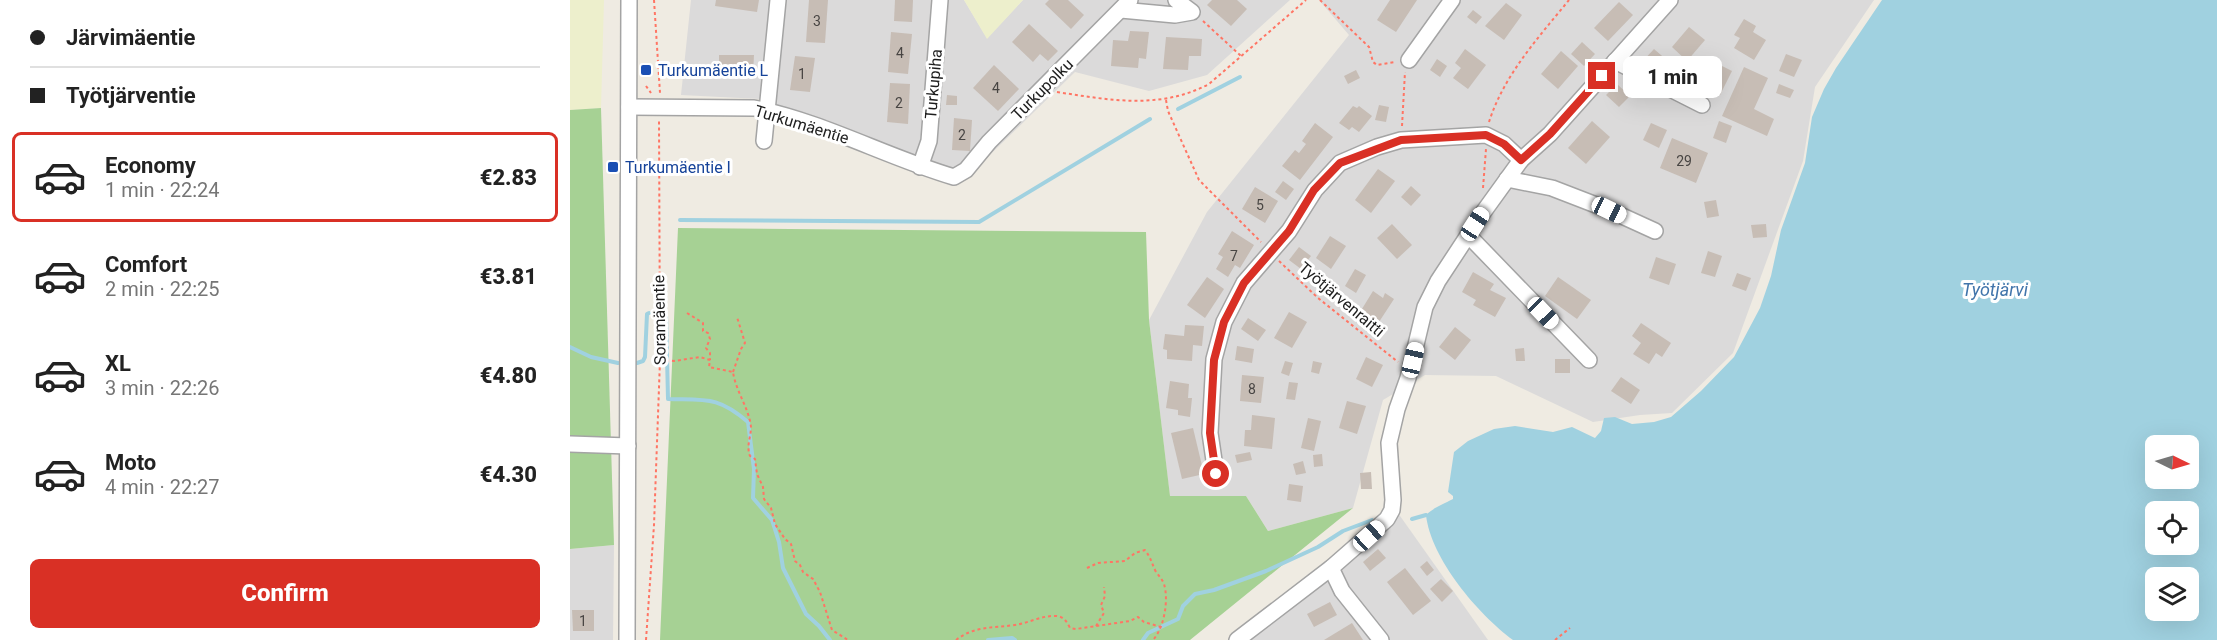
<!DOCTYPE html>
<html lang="en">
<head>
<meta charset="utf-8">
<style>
  :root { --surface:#fff; --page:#f6f6f6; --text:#222; --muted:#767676; --line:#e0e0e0; --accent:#d93025 }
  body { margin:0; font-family:Roboto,sans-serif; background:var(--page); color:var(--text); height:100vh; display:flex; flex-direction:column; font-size:22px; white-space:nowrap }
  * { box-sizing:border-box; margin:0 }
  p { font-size:20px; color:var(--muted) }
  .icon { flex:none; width:33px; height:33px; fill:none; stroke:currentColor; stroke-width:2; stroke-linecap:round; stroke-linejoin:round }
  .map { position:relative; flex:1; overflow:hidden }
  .side { display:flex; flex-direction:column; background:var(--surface); width:570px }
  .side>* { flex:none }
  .guide { display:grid; align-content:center; height:132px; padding:0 30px; background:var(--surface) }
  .needle { width:39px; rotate:95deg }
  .tools { position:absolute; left:1575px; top:435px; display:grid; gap:12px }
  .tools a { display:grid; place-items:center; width:54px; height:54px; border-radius:9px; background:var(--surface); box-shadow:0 6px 24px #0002; font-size:30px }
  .end { position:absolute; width:27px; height:27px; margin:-14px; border:8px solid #d93025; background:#fff; box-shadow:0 0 0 3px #fff }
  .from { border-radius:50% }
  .bubble { position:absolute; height:42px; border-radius:9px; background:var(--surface); box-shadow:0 6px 24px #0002; font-size:20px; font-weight:800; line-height:42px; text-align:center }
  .car { position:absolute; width:18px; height:36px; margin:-18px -9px; border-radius:8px; box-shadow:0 0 4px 2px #0007; background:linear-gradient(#fff 24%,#345 0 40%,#fff 0 76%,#345 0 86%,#fff 0) }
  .guide b { display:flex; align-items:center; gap:21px; height:57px; font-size:22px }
  .guide b+b { border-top:2px solid var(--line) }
  .guide i { width:15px; height:15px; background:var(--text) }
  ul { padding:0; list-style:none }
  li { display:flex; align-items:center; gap:18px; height:90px; margin:0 12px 9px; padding:0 18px; border:3px solid transparent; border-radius:9px }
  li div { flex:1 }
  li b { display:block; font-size:22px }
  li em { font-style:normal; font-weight:800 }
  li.selected { border-color:var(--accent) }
  li>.icon { width:54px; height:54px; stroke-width:1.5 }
  .button { display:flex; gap:12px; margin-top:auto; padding:12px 30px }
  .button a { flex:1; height:69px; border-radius:9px; background:var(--accent); color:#fff; font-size:24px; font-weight:800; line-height:69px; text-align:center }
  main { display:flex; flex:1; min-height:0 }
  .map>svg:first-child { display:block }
</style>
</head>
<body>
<main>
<section class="side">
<div class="guide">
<b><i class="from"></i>Järvimäentie</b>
<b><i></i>Työtjärventie</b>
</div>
<ul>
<li class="selected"><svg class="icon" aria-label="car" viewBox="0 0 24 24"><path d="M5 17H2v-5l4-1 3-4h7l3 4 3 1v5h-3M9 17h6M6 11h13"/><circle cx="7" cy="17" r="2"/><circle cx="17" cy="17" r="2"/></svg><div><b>Economy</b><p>1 min · 22:24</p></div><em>€2.83</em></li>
<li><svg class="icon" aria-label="car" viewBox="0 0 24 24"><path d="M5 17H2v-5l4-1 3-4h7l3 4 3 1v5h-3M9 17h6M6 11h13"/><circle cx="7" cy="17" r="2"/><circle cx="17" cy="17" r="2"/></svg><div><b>Comfort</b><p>2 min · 22:25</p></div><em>€3.81</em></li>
<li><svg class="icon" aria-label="car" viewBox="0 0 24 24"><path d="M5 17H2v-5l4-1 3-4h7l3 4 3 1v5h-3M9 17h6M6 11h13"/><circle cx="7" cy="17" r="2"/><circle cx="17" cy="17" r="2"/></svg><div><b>XL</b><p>3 min · 22:26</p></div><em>€4.80</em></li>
<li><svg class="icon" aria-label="car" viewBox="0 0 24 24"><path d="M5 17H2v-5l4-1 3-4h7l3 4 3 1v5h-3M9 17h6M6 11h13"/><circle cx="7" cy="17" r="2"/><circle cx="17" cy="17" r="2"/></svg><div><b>Moto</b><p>4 min · 22:27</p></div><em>€4.30</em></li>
</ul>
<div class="button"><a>Confirm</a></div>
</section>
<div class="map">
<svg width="1647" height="640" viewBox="0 0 1647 640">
  <rect width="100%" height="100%" fill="#efebe2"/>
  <!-- residential -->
  <g fill="#dbdada">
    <polygon points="121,0 394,0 417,38 453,0 720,0 637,75 579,91 505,72 396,178 190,99 111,95"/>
    <polygon points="749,0 1304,0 1245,87 1233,161 1163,353 1102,413 1070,415 1023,422 926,376 855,375 813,400 783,508 698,531 676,496 600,497 579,320 637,212 779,35"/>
    <polygon points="823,506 918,640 680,640 688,630"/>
    <polygon points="44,545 43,640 0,640 0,549"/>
  </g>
  <!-- farmland -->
  <g fill="#edefcc">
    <polygon points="0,0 34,0 31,108 0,110"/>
    <polygon points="394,0 453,0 417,39"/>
  </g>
  <!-- forest -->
  <g fill="#a6d194">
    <polygon points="31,108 44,545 0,549 0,110"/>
    <polygon points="108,228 576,232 579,320 600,496 676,496 698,531 783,508 620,640 90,640"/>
  </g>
  <!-- water -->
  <path fill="#a0d1e0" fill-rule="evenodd" d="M 1312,0 L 1647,0 L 1647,640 L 943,640 C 908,614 861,559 856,515 C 866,506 872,505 883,499 L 883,496 L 878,492 L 884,452 L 898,441 L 924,429 L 945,426 L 983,432 L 1002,427 L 1025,438 L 1031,431 L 1034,418 L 1045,417 L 1062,424 L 1084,422 L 1101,417 L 1131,391 L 1164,357 L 1190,308 L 1201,276 L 1211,230 L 1235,163 L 1242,117 L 1254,89 L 1266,68 ZM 1586,446 L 1618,446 L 1618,478 L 1586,478 ZM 1586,512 L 1618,512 L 1618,544 L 1586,544 ZM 1586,578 L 1618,578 L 1618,610 L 1586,610 Z"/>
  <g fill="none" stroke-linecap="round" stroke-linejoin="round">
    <!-- stream -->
    <g stroke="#a0d1e0" stroke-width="4">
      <polyline points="608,109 670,77"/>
      <polyline points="110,220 409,222 580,119"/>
      <path d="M 93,313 L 96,314 L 98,399 C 136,400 148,396 178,422 L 184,469 L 183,498 L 202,520 L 209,542 L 213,568 L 236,614 L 249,626 L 260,640"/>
      <polyline points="0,347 21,357 48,363"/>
      <polyline points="67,363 73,361 75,357 77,314 79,313"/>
      <polyline points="842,519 856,515"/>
      <polyline points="418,640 442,638 445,640"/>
      <polyline points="573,640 578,633 608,619 613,606 625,594 644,590 696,571 748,547 773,531 802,520"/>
    </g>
  </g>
  <!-- building -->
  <g fill="#c7bdb5">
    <polygon points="146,0 189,0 187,12 145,6"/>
    <polygon points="239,0 258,0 255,43 236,42"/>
    <polygon points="325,0 343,0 342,22 324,21"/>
    <polygon points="479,0 498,0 514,15 501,29 475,4"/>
    <polygon points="642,0 667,0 677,9 661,26 637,5"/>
    <polygon points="820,0 847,0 826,32 807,20"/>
    <polygon points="1049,2 1063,15 1038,41 1024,28"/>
    <polygon points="936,3 952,15 934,40 915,26"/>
    <polygon points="903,10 912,17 906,24 897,17"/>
    <polygon points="1174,19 1186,26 1183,32 1196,40 1184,60 1164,48 1170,38 1164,35"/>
    <polygon points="459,24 488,51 478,61 470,54 463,62 442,42"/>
    <polygon points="1119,27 1135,40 1117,61 1102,47"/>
    <polygon points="560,31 579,32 576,59 569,58 568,68 541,66 543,40 558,41"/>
    <polygon points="321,32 342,34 338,74 318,72"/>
    <polygon points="596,37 632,39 631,56 619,56 618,70 593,69"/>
    <polygon points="1012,42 1025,54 1014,66 1001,54"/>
    <polygon points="895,49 916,65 898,89 883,78 891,68 885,63"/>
    <polygon points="1084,49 1099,62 1087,75 1072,62"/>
    <polygon points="991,51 1008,66 988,89 971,74"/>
    <polygon points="1216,54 1232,60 1224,77 1209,71"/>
    <polygon points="149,55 184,55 183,74 149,73"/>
    <polygon points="225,56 245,58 240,92 220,90"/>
    <polygon points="867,59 877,66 870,77 860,70"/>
    <polygon points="1146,63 1162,71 1150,95 1134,87"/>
    <polygon points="424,65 449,89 428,111 403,88"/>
    <polygon points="1174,67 1198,78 1184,109 1204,119 1197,136 1152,116"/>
    <polygon points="786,70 790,78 778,84 774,76"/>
    <polygon points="320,83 340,84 338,124 317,122"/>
    <polygon points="1047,84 1060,96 1049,107 1036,95"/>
    <polygon points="1209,84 1224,90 1220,98 1206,93"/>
    <polygon points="377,95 387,96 387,105 376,105"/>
    <polygon points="809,105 819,107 816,122 805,120"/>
    <polygon points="783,106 787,108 789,106 802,116 789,132 782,127 779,130 769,123"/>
    <polygon points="384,118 402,120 400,151 382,150"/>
    <polygon points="1022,121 1040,137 1016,164 998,148"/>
    <polygon points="1149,121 1162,126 1156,143 1143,138"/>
    <polygon points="745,123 763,137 730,180 712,166 725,150 729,153 736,144 732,141"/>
    <polygon points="1081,123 1097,130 1089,148 1073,140"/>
    <polygon points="1102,138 1138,153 1126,183 1090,168"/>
    <polygon points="808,169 825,181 801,213 785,200"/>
    <polygon points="713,181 724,189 716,200 705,192"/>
    <polygon points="841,186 851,195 841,206 831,197"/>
    <polygon points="685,187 708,201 695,223 672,209"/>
    <polygon points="1146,200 1149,216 1137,218 1134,202"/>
    <polygon points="822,224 842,245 827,259 807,238"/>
    <polygon points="1196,224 1197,237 1183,238 1181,225"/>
    <polygon points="662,231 684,245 670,268 665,265 658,277 646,269 653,257 648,254"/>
    <polygon points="760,236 776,246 761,269 746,258"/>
    <polygon points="729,247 741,256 731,269 719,260"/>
    <polygon points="1138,251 1152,256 1145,277 1131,273"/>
    <polygon points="1086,257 1106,264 1099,285 1079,278"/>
    <polygon points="785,269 796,275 786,293 775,286"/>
    <polygon points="903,272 924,284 920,290 936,298 925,317 903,305 906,300 892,292"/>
    <polygon points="1167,273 1181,278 1176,291 1162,286"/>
    <polygon points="637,277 654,289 635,318 617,305"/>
    <polygon points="988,277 1021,300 1007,319 975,296"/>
    <polygon points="803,291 813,298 815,293 824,299 807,325 800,320 797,324 787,317"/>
    <polygon points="719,312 737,322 722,348 704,338"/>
    <polygon points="678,318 696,330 688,341 671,329"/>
    <polygon points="1071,323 1101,343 1092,357 1086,353 1079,364 1063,354 1071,343 1062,336"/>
    <polygon points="615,325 634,326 632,346 623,345 622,361 597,359 597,350 593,349 595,334 614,336"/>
    <polygon points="885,327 901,340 885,360 869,347"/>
    <polygon points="667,346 684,349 682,363 665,360"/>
    <polygon points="954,348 955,361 946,361 945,349"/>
    <polygon points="796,357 813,365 802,387 786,379"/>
    <rect x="985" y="359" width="15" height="14"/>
    <polygon points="715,361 723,363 719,376 711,373"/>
    <polygon points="743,361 752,363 749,374 741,372"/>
    <polygon points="672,375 694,377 691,403 670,401"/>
    <polygon points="1051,377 1070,390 1061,404 1041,391"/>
    <polygon points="600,381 619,384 618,398 622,398 620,417 608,415 608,410 596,408"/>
    <polygon points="719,382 728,383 725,400 716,399"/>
    <polygon points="777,401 796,406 787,434 769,428"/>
    <polygon points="682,415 705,418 702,449 674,446 675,430 681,430"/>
    <polygon points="738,418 751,421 744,451 731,448"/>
    <polygon points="623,428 634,474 612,479 601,433"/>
    <polygon points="680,452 682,460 667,463 665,455"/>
    <polygon points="752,454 753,466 744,467 743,455"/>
    <polygon points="733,461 736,473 726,475 723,464"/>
    <polygon points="801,472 802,489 791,489 790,473"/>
    <polygon points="719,484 733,486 731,502 717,500"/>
    <polygon points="808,549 816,558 800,571 793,562"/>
    <polygon points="857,561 864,570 857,576 850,567"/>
    <polygon points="835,568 861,601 843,615 817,582"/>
    <polygon points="871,579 883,591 872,602 860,589"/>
    <polygon points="760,602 767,615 744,627 737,614"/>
    <polygon points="2,610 24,610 24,631 3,631"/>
    <polygon points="782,623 793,640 754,640"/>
  </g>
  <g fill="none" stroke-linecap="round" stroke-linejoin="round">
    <!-- minor casing -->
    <g stroke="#a4a4a4" stroke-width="18">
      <g id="minor">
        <polyline points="551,10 605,15 622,12 606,0"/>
        <polyline points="839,60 882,0"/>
        <polyline points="1045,61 1132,105"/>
        <path d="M 59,107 L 184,108 C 254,122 316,157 384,177 L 396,170 L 419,142 L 560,0"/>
        <polyline points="194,141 208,0"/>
        <polyline points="350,167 359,141 370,0"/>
        <polyline points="937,179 982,188 1039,210 1085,231"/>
        <polyline points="898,235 1019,360"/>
        <polyline points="0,444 58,446"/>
        <polyline points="646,474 640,433 644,359 654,322 674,283 719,231 745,190 770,163 807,147 831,140 916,135 934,144 951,160"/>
        <polyline points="761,568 772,591 811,640"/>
        <polyline points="57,640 59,0"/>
        <polyline points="667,640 761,568 817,519 822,510 823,500 819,443 827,409 838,378 855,307 868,281 912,214 951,160 980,134 1100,0"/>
      </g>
    </g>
    <!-- path -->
    <g stroke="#ff7564" stroke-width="2" stroke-dasharray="3 3" stroke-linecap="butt">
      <polyline points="84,0 90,93"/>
      <polyline points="750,0 799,47 803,62 807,65 825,62"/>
      <polyline points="633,21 671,56"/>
      <polyline points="76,86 81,93"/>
      <path d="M 487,92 C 539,100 590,110 639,84 L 736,0"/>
      <polyline points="596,100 598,111 629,180 691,242"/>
      <path d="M 919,122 C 934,75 968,38 999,0"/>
      <polyline points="832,126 835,72"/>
      <polyline points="913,188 916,149"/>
      <polyline points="709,261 748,298 828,362"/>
      <polyline points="117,313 133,323 133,331 138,333 140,339 136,348 140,353 140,360"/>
      <path d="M 90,360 L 104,361 L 130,357 L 140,360 L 139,367 L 163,372 C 166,392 179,408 181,427 C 181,437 176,446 180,456 L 185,459 L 187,474 L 193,487 L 194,499 L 201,508 L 205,524 L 215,539 L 221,544 L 225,561 L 230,565 L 233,572 L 243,579 L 250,592 L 262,630 L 278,640"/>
      <polyline points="163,372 171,349 175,343 167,317"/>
      <path d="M 517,568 L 528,563 L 555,561 L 565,553 L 575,550 C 581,558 582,564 586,572 C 589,576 592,579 594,584 C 599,600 594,628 583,640"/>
      <polyline points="526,626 534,613 531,605 535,596 534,587"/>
      <polyline points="76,640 84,525 90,360 89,119"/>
      <path d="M 386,640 C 404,626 423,628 445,625 C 459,623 472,615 487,616 C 494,617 497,622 500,628 L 506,629 L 560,621 L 568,617 L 574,622 L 591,627"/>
      <polyline points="985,640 1000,628"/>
    </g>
    <!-- minor -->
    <use href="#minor" stroke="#fff" stroke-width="15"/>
  </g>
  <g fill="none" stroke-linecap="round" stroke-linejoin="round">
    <!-- route -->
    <polyline stroke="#d93025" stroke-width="8" points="646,474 640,433 644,360 654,322 674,283 719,231 744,190 770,163 831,140 916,135 934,144 951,160 980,134 1032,76"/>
  </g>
  <!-- markers -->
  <g fill="#1a4fb4" stroke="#fff" stroke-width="2">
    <rect x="70" y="64" width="12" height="12" rx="3"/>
    <rect x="37" y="161" width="12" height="12" rx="3"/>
  </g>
  <g text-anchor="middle" stroke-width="6" stroke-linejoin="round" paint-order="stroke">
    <!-- number labels -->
    <g font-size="14" fill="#484543">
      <text x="247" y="26">3</text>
      <text x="330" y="58">4</text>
      <text x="232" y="79">1</text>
      <text x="426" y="93">4</text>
      <text x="329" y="108">2</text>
      <text x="392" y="140">2</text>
      <text x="1114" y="166">29</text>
      <text x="690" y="210">5</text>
      <text x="664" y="261">7</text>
      <text x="682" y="394">8</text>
      <text x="13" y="626">1</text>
    </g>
    <!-- transit labels -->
    <g font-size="16" fill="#164399" stroke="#fff" text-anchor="start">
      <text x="88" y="76">Turkumäentie L</text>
      <text x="55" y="173">Turkumäentie I</text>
    </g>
    <!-- street labels -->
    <g font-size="16" fill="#1d1d1d" stroke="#fff">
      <text transform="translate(363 84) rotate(-85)" y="6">Turkupiha</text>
      <text transform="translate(472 89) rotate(-45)" y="6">Turkupolku</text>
      <text transform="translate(232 124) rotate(17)" y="6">Turkumäentie</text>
      <text transform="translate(772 299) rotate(40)" y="6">Työtjärvenraitti</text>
      <text transform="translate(89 320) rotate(-91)" y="6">Soramäentie</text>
    </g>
    <!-- water labels -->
    <g font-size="18" font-style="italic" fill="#4175ab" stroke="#fff">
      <text x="1425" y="296">Työtjärvi</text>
    </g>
  </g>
</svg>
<div class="tools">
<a><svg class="needle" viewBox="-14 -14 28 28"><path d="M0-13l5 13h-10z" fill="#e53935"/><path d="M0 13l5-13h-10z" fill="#767676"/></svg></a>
<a><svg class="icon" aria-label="locate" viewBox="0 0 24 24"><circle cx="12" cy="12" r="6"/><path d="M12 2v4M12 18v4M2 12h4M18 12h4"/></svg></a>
<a><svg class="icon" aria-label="layers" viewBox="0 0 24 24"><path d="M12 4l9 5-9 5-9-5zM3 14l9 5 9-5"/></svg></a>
</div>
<i class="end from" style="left:646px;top:474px"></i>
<i class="end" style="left:1032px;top:76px"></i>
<div class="bubble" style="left:1053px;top:56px;width:99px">1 min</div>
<i class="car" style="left:1039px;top:210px;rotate:115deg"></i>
<i class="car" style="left:905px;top:224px;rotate:33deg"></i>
<i class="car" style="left:973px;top:313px;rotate:136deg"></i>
<i class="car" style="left:843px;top:360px;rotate:13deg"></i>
<i class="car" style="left:799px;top:536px;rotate:48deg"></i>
</div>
</main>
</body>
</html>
